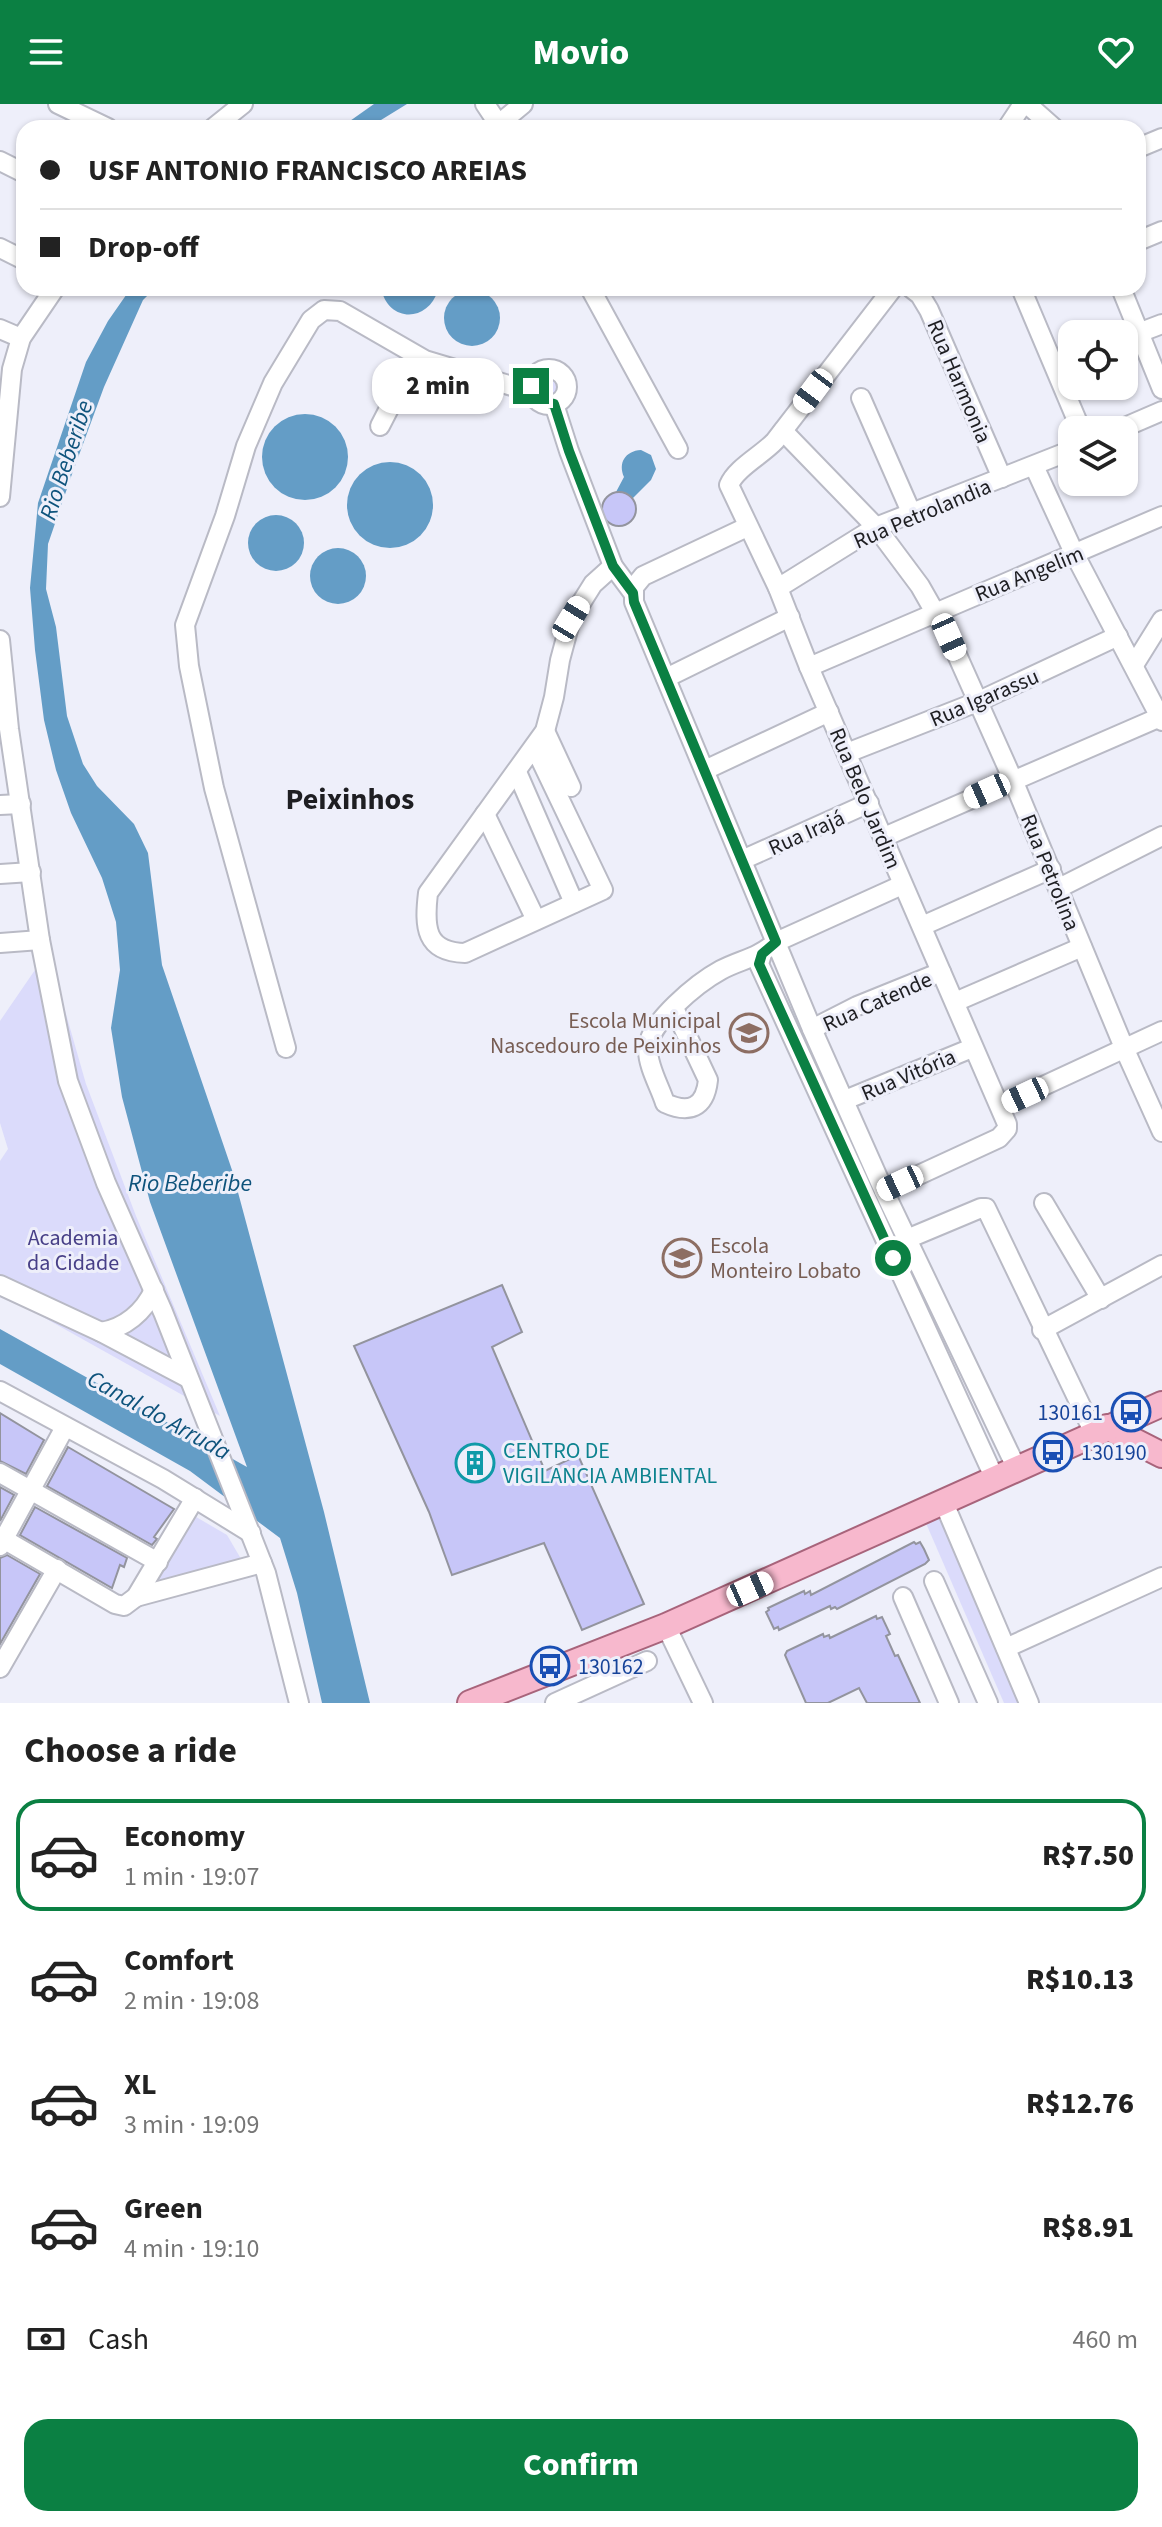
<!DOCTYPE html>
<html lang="en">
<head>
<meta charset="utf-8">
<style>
  :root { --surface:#fff; --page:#f2f2f2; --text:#222; --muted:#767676; --line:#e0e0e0; --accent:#0b8043 }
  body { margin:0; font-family:"Source Sans 3",sans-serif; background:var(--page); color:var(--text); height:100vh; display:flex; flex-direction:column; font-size:30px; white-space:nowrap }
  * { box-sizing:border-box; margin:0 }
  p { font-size:26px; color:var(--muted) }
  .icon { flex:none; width:44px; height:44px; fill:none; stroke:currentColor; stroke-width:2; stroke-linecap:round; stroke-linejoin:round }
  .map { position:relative; height:1599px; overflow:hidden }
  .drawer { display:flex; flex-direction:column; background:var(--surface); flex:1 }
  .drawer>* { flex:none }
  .hud { position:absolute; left:16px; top:16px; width:1130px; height:176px; border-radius:24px; box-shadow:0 2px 6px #0004; display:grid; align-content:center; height:176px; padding:0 24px; background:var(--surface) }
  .buttons { position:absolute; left:1058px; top:216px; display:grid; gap:16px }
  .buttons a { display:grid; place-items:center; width:80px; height:80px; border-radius:16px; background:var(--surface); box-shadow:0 2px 6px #0004; font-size:40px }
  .end { position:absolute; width:36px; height:36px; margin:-18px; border:10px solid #0b8043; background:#fff; box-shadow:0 0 0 4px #fff }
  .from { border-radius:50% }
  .bubble { position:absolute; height:56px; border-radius:24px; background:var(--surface); box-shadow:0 2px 6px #0004; font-size:26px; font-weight:800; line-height:56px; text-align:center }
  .car { position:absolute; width:24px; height:48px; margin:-24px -12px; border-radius:10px; box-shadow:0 0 6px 2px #0007; background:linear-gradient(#fff 24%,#345 0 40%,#fff 0 76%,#345 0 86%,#fff 0) }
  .hud b { display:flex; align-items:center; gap:28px; height:76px; font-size:30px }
  .hud b+b { border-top:2px solid var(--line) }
  .hud i { width:20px; height:20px; background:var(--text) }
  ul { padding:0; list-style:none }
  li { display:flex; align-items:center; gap:24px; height:112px; margin:0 16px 12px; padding:0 8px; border:4px solid transparent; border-radius:24px }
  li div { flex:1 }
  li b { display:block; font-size:30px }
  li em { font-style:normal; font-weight:800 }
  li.on { border-color:var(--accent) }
  li>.icon { width:72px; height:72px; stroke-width:1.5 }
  h2 { padding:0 24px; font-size:36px; line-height:96px }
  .pay { display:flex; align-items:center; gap:20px; height:88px; padding:0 24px; font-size:30px }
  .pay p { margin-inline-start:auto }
  .cta { display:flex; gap:16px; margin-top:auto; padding:16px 24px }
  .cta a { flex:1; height:92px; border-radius:24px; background:var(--accent); color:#fff; font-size:32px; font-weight:800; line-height:92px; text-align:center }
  header { display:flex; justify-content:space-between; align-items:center; height:104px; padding:0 24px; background:var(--accent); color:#fff; font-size:36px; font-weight:800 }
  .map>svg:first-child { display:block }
</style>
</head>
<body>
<header><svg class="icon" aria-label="menu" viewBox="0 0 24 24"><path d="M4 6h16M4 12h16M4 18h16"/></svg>Movio<svg class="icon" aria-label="heart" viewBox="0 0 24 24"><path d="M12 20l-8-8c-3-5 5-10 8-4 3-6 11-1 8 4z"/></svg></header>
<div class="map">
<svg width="1162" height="1599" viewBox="0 0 1162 1599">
  <rect width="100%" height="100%" fill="#eeeffa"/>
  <!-- green -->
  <g fill="#dbdbfb">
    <circle cx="550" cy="282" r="16"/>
    <polygon points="48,847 86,980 136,1112 220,1312 0,1189 0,1057 8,1045 0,1019 0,917"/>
    <polygon points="191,1410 227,1431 244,1460 145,1487"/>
    <polygon points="938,1411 1019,1599 1004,1599 925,1417"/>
  </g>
  <!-- water -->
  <g fill="#649dc6">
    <polygon points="374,0 407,0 368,24 340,24"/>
    <polygon points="131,184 155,184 143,196 104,283 72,370 48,440 46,485 56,523 67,612 83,660 97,682 134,720 148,749 162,861 232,1066 324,1408 370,1599 322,1599 297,1489 280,1434 190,1367 0,1260 0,1225 247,1363 150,1098 122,993 111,924 120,866 116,818 102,774 71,709 56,666 44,616 35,546 30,484 38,399 86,258 108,217"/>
    <path d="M 381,184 L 438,184 L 438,186 C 428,219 388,219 381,184 Z"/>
    <circle cx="472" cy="214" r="28"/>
    <circle cx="305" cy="353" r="43"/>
    <path d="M 641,346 L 651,351 L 656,365 L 651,376 L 632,395 L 626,389 L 616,388 L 624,373 C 618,359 625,347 641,346 Z"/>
    <circle cx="390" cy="401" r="43"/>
    <circle cx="276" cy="439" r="28"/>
    <circle cx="338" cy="472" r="28"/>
  </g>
  <!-- building -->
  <g fill="#c7c6f8" stroke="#93949e" stroke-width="2">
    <circle cx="619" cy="405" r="17"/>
    <polygon points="502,1181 522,1228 492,1243 545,1367 578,1351 644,1500 582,1526 544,1439 452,1471 429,1408 354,1242"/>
    <polygon points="0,1309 44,1336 26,1370 0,1357"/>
    <polygon points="68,1343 174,1405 154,1433 157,1435 152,1441 47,1382"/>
    <polygon points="0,1383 14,1391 0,1417"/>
    <polygon points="35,1403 127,1454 124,1463 120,1461 112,1484 20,1431"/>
    <polygon points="914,1438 916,1440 920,1438 924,1445 929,1456 925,1460 837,1505 835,1503 831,1505 830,1502 779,1526 778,1523 774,1525 766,1508 769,1506 768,1504 804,1487 805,1490 810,1487 811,1491"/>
    <polygon points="7,1451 40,1470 0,1540 0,1454"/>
    <polygon points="876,1512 877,1515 882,1513 890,1530 886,1532 895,1552 898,1551 920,1599 867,1599 859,1584 828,1599 806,1599 785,1551 787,1547 823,1530 824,1533 829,1531 830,1534"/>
  </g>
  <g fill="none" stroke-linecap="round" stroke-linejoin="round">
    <!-- minor casing -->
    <g stroke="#b9bac5" stroke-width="22">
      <g id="minor">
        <polyline points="58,0 108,24"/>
        <polyline points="485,0 501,24"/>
        <polyline points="1027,0 1054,24"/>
        <polyline points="499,20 523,0"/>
        <polyline points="213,24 243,0"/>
        <polyline points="1007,24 1023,0"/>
        <polyline points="1138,44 1162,34"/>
        <polyline points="0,57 24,69"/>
        <polyline points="1138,137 1162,127"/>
        <polyline points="0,144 24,156"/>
        <polyline points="590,184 678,345"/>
        <polyline points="911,184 920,191 929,206 1002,374"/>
        <polyline points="1021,184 1081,326"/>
        <polyline points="1121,184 1162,285"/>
        <polyline points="0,225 21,234"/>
        <polyline points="1141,228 1162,220"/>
        <circle cx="549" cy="283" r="18"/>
        <polyline points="861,294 911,408"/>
        <polyline points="554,300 569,347 613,462 633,489"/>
        <polyline points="380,322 416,252"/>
        <polyline points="1118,326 1162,307"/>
        <polyline points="783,327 876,423 920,482 949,533 1013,676 1125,946 1162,1028"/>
        <polyline points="1034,362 1075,451 1162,617"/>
        <polyline points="0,393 12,265 21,234 55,184"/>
        <polyline points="747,423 643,472 634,483 634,498 812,925 884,1087 1017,1365"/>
        <polyline points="778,484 876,423 1072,346"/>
        <polyline points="0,536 9,625 40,836 68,977 106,1079 163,1208 266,1469 299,1599"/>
        <polyline points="1134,561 1162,516"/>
        <polyline points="809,563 1162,412"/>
        <polyline points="666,574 790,513"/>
        <polyline points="545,627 571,683"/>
        <path d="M 535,644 L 603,786 L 465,849 C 425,848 424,823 428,789 L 545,627 L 554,593 L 560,556 L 571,515 L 593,480 L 613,462"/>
        <polyline points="847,649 977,598 1118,532"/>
        <polyline points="705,666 829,608"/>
        <polyline points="517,668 574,799"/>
        <polyline points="0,701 21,700"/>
        <polyline points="485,710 536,816"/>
        <polyline points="884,733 1160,613"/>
        <polyline points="742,756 869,699"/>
        <polyline points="0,770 31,768"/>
        <polyline points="1059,784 1162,732"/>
        <polyline points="922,822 1051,765"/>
        <polyline points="0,839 40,836"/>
        <polyline points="762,850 759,860 995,1375"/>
        <polyline points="955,898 1082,843"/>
        <path d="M 674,904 L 708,976 C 705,1004 689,1010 665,999 C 660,983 648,963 648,946 C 646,920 699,878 721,866 C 742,855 756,855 776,838 L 902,781"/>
        <polyline points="812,925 857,902 941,868"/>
        <polyline points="286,944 214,684 189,562 185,521 225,412 246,342 273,279 311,216 324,206 340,207 425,256 532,288"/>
        <polyline points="845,996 972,944"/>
        <polyline points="1000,1002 1162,927"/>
        <path d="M 884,1087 L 999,1034 L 1007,1025 L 1007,1020 L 809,563 L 778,484 L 729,381 C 736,364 762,351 775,337 L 893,184"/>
        <polyline points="1044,1099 1101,1195"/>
        <polyline points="907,1135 981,1104 986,1104 1094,1329"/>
        <polyline points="0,1181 101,1228 188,1274"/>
        <polyline points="1042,1226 1162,1161"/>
        <path d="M 101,1228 C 125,1224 144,1208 154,1186"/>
        <polyline points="0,1287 163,1375 251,1429"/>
        <polyline points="0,1369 158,1458"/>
        <polyline points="944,1399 1029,1599"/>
        <polyline points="0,1433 115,1500 124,1502 136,1493 195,1394"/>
        <polyline points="0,1442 65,1323"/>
        <polyline points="934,1477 988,1599"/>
        <polyline points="136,1493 262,1459"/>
        <polyline points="903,1493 949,1599"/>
        <polyline points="666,1522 703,1599"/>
        <polyline points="1006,1544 1162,1473"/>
        <polyline points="0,1564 57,1465"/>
        <polyline points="555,1599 647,1557"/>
      </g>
    </g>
    <!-- major casing -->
    <g stroke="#a8647b" stroke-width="28">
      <g id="major">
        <polyline points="1107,1323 1162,1351"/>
        <polyline points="470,1599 666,1522 1162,1300"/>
      </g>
    </g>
    <!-- minor -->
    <use href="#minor" stroke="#fff" stroke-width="18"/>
    <!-- major -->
    <use href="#major" stroke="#f7b8cd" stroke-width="24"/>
  </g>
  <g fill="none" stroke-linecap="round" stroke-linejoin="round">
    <!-- route -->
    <polyline stroke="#0b8043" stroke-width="10" points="531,282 538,297 554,300 569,347 613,462 633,489 634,498 776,838 762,850 759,860 893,1154"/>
  </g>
  <!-- icons -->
  <defs>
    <g id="school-ring" transform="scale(2)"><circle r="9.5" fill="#eeeffa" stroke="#8d6e63" stroke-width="1.5"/><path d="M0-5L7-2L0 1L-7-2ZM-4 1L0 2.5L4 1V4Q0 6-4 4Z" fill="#8d6e63"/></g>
    <g id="bus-ring" transform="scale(2)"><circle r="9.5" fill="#eeeffa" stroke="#1a4fb4" stroke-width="1.5"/><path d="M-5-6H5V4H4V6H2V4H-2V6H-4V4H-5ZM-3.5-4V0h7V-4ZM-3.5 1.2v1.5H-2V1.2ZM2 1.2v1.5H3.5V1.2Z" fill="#1a4fb4"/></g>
    <g id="building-ring" transform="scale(2)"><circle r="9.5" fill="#eeeffa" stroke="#0f9aa8" stroke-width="1.5"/><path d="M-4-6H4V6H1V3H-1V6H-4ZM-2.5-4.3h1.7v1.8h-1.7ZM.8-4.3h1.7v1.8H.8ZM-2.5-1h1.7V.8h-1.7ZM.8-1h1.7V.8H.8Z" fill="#0f9aa8"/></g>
  </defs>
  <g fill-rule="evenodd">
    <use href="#school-ring" x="749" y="929"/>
    <use href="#school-ring" x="682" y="1154"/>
    <use href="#bus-ring" x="1131" y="1308"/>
    <use href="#bus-ring" x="1053" y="1348"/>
    <use href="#building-ring" x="475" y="1359"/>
    <use href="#bus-ring" x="550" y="1562"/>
  </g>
  <g text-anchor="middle" stroke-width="6" stroke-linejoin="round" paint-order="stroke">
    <!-- street labels -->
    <g font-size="22" fill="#1e1e22" stroke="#eeeffa">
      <text transform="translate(960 277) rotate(67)" y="8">Rua Harmonia</text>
      <text transform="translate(922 409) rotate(-23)" y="8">Rua Petrolandia</text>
      <text transform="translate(1029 469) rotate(-22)" y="8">Rua Angelim</text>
      <text transform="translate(984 593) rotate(-23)" y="8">Rua Igarassu</text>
      <text transform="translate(866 694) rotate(67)" y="8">Rua Belo Jardim</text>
      <text transform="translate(806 728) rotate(-24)" y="8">Rua Irajá</text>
      <text transform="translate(1051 768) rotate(68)" y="8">Rua Petrolina</text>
      <text transform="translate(877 897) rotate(-24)" y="8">Rua Catende</text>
      <text transform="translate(908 970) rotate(-23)" y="8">Rua Vitória</text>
    </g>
    <!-- education labels -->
    <g font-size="22" fill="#785e54" stroke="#eeeffa" text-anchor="end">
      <text x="721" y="924">Escola Municipal<tspan x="721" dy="25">Nascedouro de Peixinhos</tspan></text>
      <text x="710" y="1149" text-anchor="start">Escola<tspan x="710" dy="25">Monteiro Lobato</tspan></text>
    </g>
    <!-- park labels -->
    <g font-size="22" fill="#473f87" stroke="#eeeffa">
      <text x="73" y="1141">Academia<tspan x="73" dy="25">da Cidade</tspan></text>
    </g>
    <!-- transit labels -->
    <g font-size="22" fill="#164399" stroke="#eeeffa" text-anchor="start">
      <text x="1103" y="1316" text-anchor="end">130161</text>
      <text x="1081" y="1356">130190</text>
      <text x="578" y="1570">130162</text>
    </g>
    <!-- culture labels -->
    <g font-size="22" fill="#0d838f" stroke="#eeeffa" text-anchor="start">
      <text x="503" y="1354">CENTRO DE<tspan x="503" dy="25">VIGILANCIA AMBIENTAL</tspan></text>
    </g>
    <!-- water labels -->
    <g font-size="24" font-style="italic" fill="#0e537c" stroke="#eeeffa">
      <text transform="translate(66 356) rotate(-72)" y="8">Rio Beberibe</text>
      <text x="190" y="1087">Rio Beberibe</text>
      <text transform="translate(159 1311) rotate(29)" y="8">Canal do Arruda</text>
    </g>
    <!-- district labels -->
    <g font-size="30" font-weight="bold" fill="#1e1e22" stroke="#eeeffa">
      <text x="350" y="705">Peixinhos</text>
    </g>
  </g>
</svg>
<div class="buttons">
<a><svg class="icon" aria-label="locate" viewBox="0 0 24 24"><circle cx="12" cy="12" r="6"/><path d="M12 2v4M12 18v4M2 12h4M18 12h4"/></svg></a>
<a><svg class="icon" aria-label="layers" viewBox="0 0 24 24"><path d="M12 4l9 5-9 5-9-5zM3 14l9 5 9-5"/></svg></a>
</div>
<i class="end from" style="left:893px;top:1154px"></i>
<i class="end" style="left:531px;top:282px"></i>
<div class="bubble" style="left:372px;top:254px;width:132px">2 min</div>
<i class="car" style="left:813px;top:287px;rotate:217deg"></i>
<i class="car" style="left:571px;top:515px;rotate:31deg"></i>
<i class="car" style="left:949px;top:533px;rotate:156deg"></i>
<i class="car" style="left:987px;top:687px;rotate:246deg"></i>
<i class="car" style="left:1025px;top:991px;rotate:245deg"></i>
<i class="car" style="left:900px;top:1079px;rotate:245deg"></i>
<i class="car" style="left:750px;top:1485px;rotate:66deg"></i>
<div class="hud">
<b><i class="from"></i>USF ANTONIO FRANCISCO AREIAS</b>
<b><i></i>Drop-off</b>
</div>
</div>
<section class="drawer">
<h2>Choose a ride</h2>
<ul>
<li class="on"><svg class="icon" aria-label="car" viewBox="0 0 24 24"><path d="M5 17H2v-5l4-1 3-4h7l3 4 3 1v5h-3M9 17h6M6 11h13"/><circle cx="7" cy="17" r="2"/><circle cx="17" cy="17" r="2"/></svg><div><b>Economy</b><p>1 min · 19:07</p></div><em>R$7.50</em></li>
<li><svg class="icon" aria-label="car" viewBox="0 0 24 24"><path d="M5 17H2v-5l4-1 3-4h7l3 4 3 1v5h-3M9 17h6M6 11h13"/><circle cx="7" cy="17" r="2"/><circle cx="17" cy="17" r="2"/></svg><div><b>Comfort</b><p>2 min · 19:08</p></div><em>R$10.13</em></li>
<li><svg class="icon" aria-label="car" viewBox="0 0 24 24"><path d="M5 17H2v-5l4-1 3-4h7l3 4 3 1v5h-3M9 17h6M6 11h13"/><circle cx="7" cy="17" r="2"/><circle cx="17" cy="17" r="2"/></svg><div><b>XL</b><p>3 min · 19:09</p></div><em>R$12.76</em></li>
<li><svg class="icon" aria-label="car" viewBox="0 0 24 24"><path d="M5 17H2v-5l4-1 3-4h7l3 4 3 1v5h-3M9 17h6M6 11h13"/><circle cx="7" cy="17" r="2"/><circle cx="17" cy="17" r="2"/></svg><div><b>Green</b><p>4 min · 19:10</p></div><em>R$8.91</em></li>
</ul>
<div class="pay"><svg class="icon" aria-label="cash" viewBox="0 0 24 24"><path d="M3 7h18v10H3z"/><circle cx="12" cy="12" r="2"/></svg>Cash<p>460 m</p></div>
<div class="cta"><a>Confirm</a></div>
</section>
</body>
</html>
